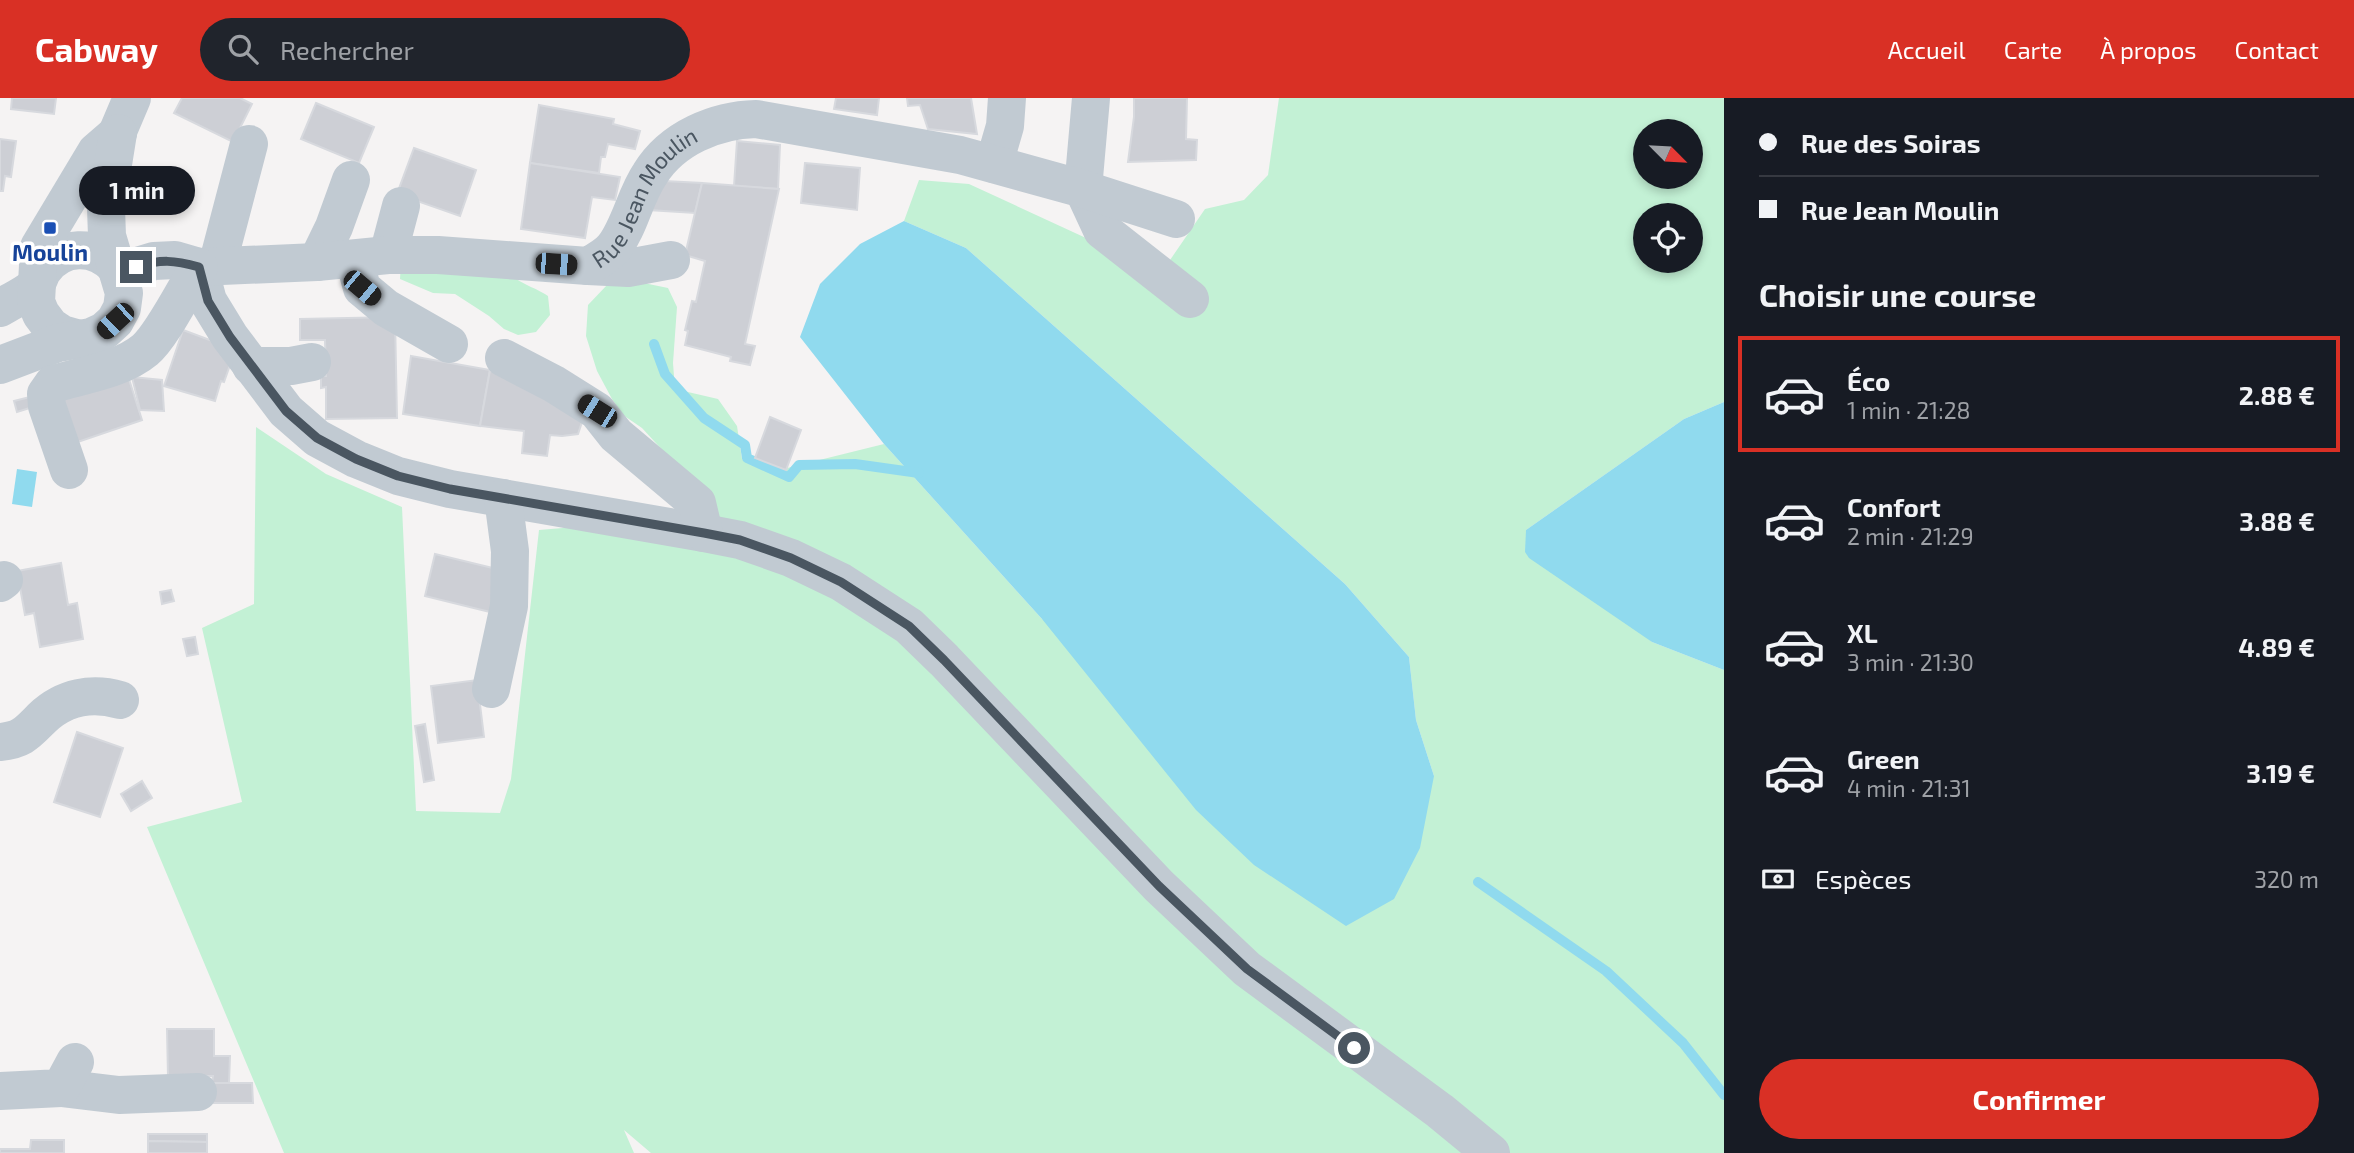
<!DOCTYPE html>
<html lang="fr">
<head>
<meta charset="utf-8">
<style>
  :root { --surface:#171b24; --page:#20242c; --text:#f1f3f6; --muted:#9ea1a6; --line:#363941; --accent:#d93025 }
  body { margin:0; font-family:"Exo 2",sans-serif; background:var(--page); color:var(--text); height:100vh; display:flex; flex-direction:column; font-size:26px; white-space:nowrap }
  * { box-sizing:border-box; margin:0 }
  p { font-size:23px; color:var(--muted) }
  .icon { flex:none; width:38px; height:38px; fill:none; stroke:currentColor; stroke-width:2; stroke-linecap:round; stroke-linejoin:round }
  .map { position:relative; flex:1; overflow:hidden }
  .details { display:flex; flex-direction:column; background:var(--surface); width:630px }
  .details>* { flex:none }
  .guide { display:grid; align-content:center; height:154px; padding:0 35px; background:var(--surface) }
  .needle { width:46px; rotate:114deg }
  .buttons { position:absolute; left:1633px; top:21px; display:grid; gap:14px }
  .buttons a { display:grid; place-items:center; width:70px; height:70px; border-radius:50%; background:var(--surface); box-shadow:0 4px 10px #0003; font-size:35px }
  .end { position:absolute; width:32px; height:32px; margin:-16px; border:9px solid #4a5661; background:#fff; box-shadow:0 0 0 4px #fff }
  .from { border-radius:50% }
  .bubble { position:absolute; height:49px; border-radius:24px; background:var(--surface); box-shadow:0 4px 10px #0003; font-size:23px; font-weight:700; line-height:49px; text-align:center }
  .car { position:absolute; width:21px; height:42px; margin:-21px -10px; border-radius:9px; box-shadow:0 0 5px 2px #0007; background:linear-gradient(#222 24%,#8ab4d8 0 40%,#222 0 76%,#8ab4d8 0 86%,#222 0) }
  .guide b { display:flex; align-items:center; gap:24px; height:66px; font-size:26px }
  .guide b+b { border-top:2px solid var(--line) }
  .guide i { width:18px; height:18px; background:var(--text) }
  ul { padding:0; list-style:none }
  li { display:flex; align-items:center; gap:21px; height:116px; margin:0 14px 10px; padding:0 21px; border:4px solid transparent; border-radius:0px }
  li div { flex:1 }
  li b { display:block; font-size:26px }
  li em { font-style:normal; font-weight:700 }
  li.on { border-color:var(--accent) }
  li>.icon { width:63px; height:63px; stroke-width:1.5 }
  h2 { padding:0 35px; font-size:32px; line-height:84px }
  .pay { display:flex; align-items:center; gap:18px; height:77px; padding:0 35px; font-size:26px }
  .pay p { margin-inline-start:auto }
  .cta { display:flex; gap:14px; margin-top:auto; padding:14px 35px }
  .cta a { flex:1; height:80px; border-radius:42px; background:var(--accent); color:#fff; font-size:28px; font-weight:700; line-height:80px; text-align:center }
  header { display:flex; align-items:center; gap:42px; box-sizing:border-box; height:98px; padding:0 35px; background:var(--accent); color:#fff }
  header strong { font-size:33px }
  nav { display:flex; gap:38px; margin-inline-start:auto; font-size:24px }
  .search { width:490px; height:63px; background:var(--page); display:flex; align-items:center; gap:18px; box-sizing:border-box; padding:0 24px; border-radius:38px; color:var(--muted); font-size:26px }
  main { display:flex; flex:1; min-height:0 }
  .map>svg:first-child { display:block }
</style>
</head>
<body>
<header>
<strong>Cabway</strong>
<div class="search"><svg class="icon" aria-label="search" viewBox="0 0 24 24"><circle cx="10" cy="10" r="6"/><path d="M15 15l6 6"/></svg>Rechercher</div>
<nav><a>Accueil</a><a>Carte</a><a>À propos</a><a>Contact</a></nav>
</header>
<main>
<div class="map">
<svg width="1724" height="1055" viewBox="0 0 1724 1055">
  <rect width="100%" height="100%" fill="#f5f3f3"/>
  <!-- green -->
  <g fill="#c3f1d5" fill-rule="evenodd">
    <path d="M 1279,0 L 1724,0 L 1724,304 L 1684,321 L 1526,432 L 1652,544 L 1724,572 L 1724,1055 L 651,1055 L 624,1032 L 634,1055 L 284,1055 L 147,729 L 242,704 L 202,530 L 254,506 L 256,329 L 326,376 L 402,409 L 416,713 L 500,715 L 511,681 L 539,432 L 670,421 L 702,395 L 642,330 L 623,317 L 612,301 L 597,273 L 586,238 L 588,207 L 607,187 L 634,183 L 668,190 L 677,209 L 673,265 L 675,291 L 718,301 L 737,328 L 742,361 L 771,374 L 884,346 L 1042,521 L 1434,678 L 1416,622 L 1409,559 L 1345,486 L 966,150 L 904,123 L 919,82 L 969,86 L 1099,146 L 1168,165 L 1205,111 L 1244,102 L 1268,77 ZM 1645,33 L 1690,33 L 1690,79 L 1645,79 ZM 1645,117 L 1690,117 L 1690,163 L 1645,163 Z"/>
    <path d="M 401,165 L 506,171 C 519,187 531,187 548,198 L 550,217 L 536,234 L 518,237 L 504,231 L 489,218 L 455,196 L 433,195 L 400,181 Z"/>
  </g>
  <!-- water -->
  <g fill="#90daee">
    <polygon points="904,123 966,150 1345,486 1409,559 1416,622 1434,678 1420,750 1394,801 1346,828 1254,767 1196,712 1042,521 884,346 800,239 820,186 860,146"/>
    <polygon points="1724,304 1724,572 1652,544 1529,460 1525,454 1526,432 1684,321"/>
    <polygon points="17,371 37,374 32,409 12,406"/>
  </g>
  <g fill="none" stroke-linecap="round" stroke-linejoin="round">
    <!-- stream -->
    <g stroke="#90daee" stroke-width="10">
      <polyline points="654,246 665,276 704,320 745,347 747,360 789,379 799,367 855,366 919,375"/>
      <polyline points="1478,784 1606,873 1683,945 1724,997"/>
    </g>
  </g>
  <!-- building -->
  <g fill="#cdcfd5" stroke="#d7d9de" stroke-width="2">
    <polygon points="12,0 56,0 54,16 11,11"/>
    <polygon points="182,0 240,0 252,6 233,44 174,15"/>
    <polygon points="836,0 879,0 877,17 834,11"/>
    <polygon points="907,0 971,0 977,36 928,31 920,7 908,8"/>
    <polygon points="1134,0 1187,0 1186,41 1197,42 1196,62 1128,64 1134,19"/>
    <polygon points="316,5 374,29 359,65 301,41"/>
    <polygon points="539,7 614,21 613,26 640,33 635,51 608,46 605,59 601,59 599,75 530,65"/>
    <polygon points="0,41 16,43 11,79 5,78 3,93 0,93"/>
    <polygon points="737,43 780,47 778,91 734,88"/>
    <polygon points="414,50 476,72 460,118 397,96"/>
    <polygon points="530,65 620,79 615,102 592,99 585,140 521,131"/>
    <polygon points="805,65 860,70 857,112 801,105"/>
    <polygon points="664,83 702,85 695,115 649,112"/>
    <polygon points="702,85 779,91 745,246 755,248 750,267 730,263 731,259 685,247 688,233 685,232 692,203 696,204 705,163 685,157"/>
    <polygon points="395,219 397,320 326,321 326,289 321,290 321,278 326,278 325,242 300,242 300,221"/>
    <polygon points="183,232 231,250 230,267 224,284 221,283 215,303 164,288"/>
    <polygon points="411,258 490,272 480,328 403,316"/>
    <polygon points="490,272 584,318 578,336 562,338 550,337 547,358 522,355 524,333 480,328"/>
    <polygon points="127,275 142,322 66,348 50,304"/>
    <polygon points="132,279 162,282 164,313 140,312"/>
    <polygon points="34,298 36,308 17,314 14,303"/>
    <polygon points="770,319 801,332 786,372 755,360"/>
    <polygon points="435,456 501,472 490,514 425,498"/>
    <polygon points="61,465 68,507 77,505 83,541 40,549 34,515 25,517 17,473"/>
    <polygon points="171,492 174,503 162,506 160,494"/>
    <polygon points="195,539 198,556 187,558 183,541"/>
    <polygon points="477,582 484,639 438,645 431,588"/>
    <polygon points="425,626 434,682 424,684 415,628"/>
    <polygon points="77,634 123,650 100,719 54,704"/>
    <polygon points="142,683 152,700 131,713 121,696"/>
    <polygon points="167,931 214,931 214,958 230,958 229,985 212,985 213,978 168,978"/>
    <polygon points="212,985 252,985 253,1005 213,1005"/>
    <polygon points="148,1036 207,1036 207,1044 148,1043"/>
    <polygon points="31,1042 64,1042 64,1055 0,1055 0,1051 30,1051"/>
    <polygon points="148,1043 207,1044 207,1055 148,1055"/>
  </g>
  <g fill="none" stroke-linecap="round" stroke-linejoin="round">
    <!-- minor -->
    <g stroke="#c1cad2" stroke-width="38">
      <polyline points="1091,0 1083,91 1102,132 1190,201"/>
      <polyline points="107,59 132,0"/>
      <polyline points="994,66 1005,28 1007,0"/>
      <polyline points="388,157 401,108"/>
      <polyline points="354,161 362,190 386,210 449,246"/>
      <polyline points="317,164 334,129 351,82"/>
      <polyline points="217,168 249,46"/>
      <polyline points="588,168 628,170 671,162"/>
      <polyline points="199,169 208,203 230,239 286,313 317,340 356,361 398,378 450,391 704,435 740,442 791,460 841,484 909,528 944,562 1159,788 1247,871 1440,1013 1491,1055"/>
      <path id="s1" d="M 118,174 L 154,163 L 175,162 L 199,169 L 317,164 L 388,157 L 438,157 L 588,168 C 597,163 608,157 614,149 C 630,128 635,98 650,76 C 672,40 716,22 756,21 L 960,57 L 1083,91 L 1176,121"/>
      <path d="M 0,210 C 11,203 23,198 33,190 C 39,186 39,177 44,171 C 62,147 94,146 115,168"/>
      <polyline points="76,240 62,236 50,228 41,216 36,204 39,149 96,54 118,35"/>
      <polyline points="504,260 554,286 597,313 616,337 697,405 704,435"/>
      <polyline points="0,267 58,245 91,239 104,233 115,223 122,210 124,195 107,138 106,110 118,35"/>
      <polyline points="251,268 291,268 312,264"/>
      <path d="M 69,372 L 47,308 L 46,296 L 53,286 C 83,277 121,272 145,252 C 162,238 186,189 199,169"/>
      <polyline points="0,485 4,482"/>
      <polyline points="491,591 509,508 510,453 503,400"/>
      <path d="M 0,644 C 22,642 27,635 42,620 C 64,599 92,594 120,602"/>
      <polyline points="61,990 119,997 198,994"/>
      <polyline points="0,993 61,990 75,964"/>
    </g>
  </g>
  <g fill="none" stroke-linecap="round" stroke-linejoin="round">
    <!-- route -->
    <path stroke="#4a5661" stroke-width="9" d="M 136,169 C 161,161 174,162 199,169 L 208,203 L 230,239 L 286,313 L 317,340 L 356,361 L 398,378 L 450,391 L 704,435 L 740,442 L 791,460 L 841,484 L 909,528 L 944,562 L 1159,788 L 1247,871 L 1354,950"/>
  </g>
  <!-- markers -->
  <rect fill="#1a4fb4" stroke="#fff" stroke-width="2.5" x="43" y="123" width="14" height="14" rx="3.5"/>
  <g text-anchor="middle" stroke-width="7" stroke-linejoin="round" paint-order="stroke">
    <!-- street labels -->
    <g font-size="23" fill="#4a5661" stroke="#fff">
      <text dy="8" stroke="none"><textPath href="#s1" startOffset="565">Rue Jean Moulin</textPath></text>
    </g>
    <!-- transit labels -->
    <g font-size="23" font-weight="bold" fill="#164399" stroke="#fff">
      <text x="50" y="163">Moulin</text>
    </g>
  </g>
</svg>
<div class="buttons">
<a><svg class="needle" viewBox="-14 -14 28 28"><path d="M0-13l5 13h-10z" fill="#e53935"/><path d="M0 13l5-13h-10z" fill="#9ea1a6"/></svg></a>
<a><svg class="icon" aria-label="locate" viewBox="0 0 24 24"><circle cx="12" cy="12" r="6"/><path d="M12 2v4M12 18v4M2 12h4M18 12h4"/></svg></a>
</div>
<i class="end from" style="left:1354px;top:950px"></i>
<i class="end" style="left:136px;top:169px"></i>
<div class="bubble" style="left:79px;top:68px;width:116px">1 min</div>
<i class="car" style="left:556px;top:166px;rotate:94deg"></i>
<i class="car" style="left:362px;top:190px;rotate:130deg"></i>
<i class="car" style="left:115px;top:223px;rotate:227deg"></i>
<i class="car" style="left:597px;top:313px;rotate:302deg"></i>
</div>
<section class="details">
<div class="guide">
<b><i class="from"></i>Rue des Soiras</b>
<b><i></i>Rue Jean Moulin</b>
</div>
<h2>Choisir une course</h2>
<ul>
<li class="on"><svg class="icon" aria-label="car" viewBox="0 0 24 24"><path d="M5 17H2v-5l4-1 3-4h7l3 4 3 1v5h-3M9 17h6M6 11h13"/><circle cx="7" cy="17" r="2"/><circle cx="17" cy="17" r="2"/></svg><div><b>Éco</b><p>1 min · 21:28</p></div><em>2.88 €</em></li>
<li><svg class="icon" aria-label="car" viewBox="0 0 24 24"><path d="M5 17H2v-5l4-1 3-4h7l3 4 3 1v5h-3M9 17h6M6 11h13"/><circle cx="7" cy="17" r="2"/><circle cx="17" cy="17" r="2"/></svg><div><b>Confort</b><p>2 min · 21:29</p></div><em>3.88 €</em></li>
<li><svg class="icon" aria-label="car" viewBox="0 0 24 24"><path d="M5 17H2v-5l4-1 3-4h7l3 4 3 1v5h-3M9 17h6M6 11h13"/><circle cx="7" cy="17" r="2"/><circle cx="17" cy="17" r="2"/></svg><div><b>XL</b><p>3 min · 21:30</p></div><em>4.89 €</em></li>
<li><svg class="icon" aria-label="car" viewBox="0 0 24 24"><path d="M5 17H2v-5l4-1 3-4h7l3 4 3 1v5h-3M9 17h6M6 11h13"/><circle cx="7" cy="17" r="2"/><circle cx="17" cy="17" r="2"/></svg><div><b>Green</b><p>4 min · 21:31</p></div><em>3.19 €</em></li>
</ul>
<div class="pay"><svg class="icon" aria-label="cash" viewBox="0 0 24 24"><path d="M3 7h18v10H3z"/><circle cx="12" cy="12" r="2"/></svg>Espèces<p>320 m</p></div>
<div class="cta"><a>Confirmer</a></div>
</section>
</main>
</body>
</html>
